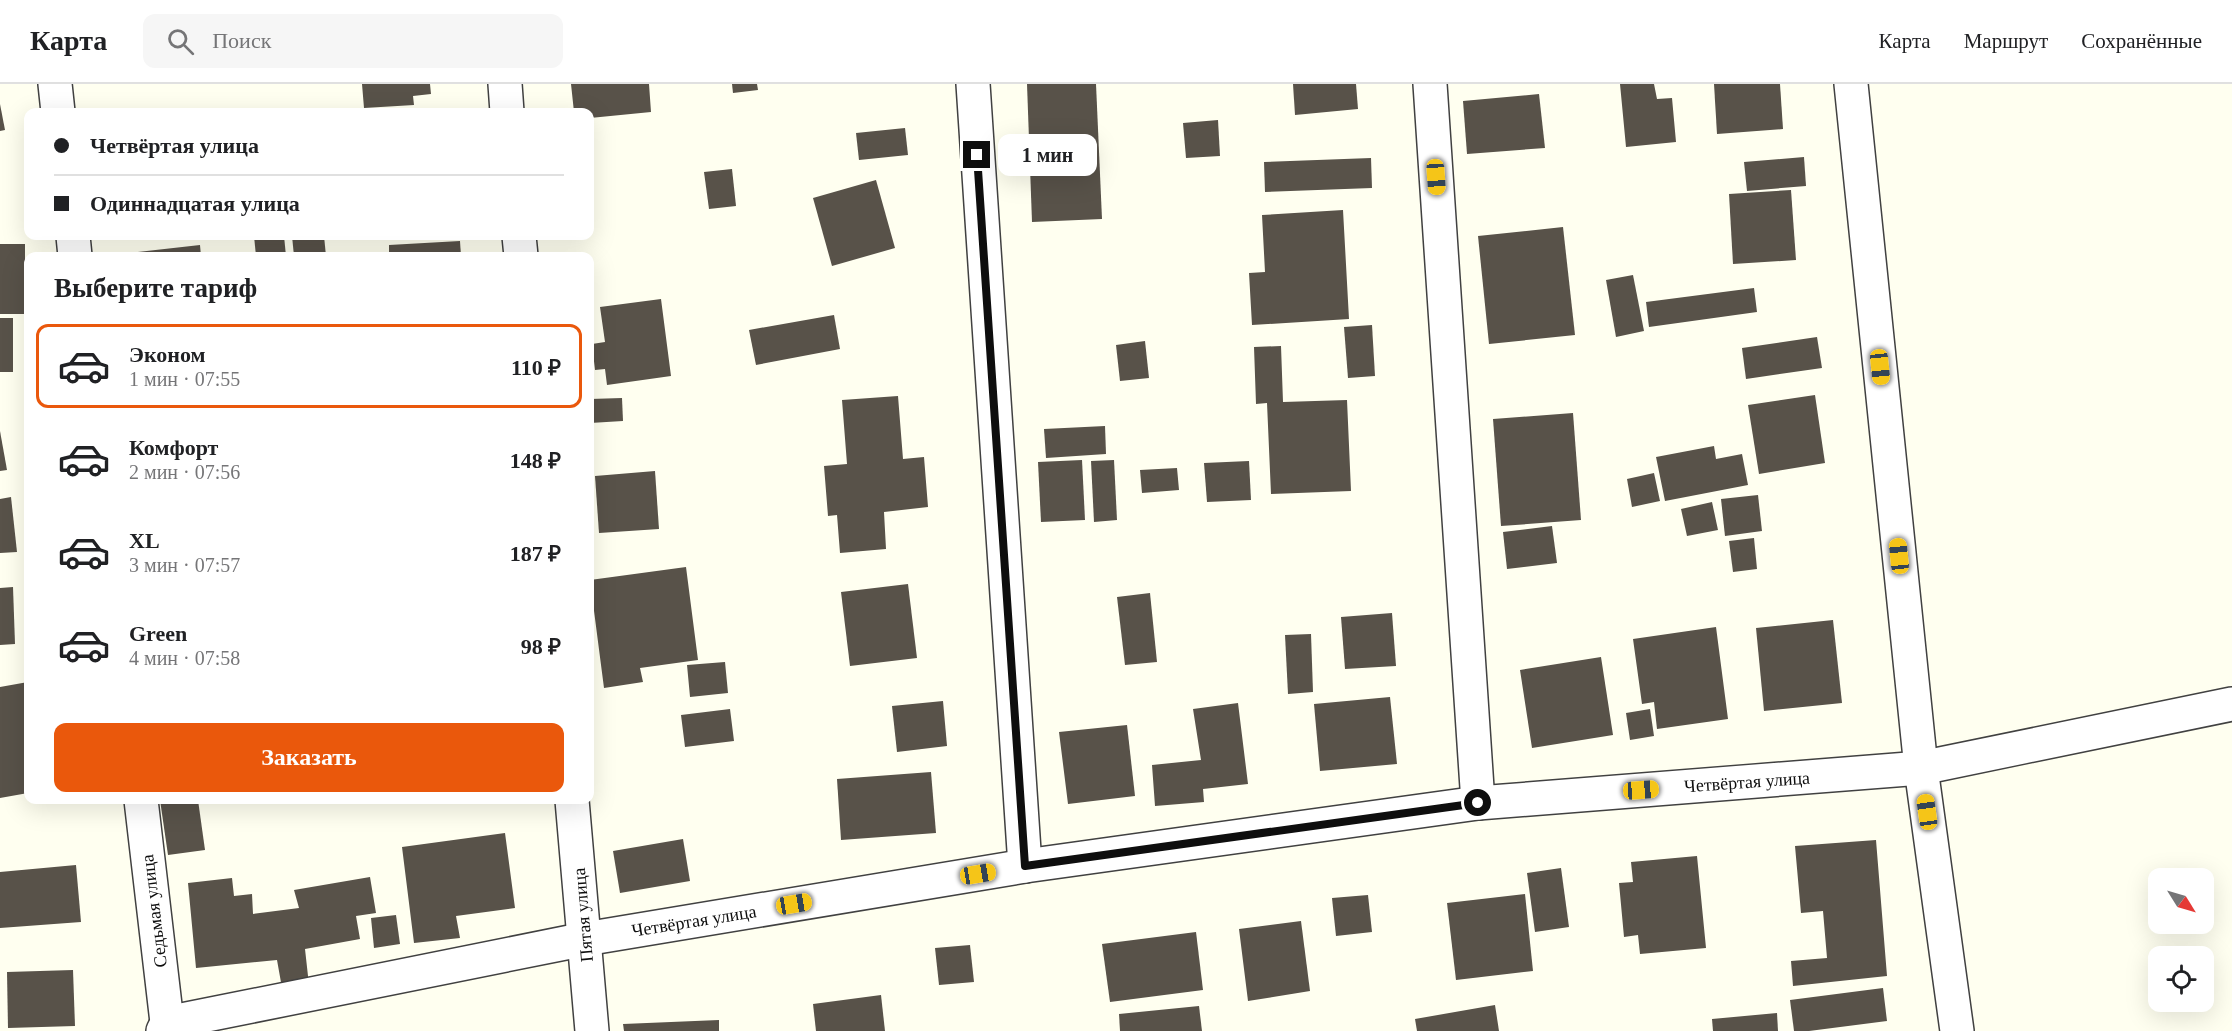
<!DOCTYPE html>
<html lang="ru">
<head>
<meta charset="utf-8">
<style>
  :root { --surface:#fff; --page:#f6f6f6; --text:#202124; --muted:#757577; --line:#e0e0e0; --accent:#ea580c }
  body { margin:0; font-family:Georgia,serif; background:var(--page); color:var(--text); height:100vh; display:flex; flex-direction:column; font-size:22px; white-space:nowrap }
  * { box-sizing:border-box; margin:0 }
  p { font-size:20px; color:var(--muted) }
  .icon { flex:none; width:33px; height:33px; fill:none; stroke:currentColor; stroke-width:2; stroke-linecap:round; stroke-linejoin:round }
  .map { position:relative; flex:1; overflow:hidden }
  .drawer { position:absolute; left:24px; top:168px; width:570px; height:552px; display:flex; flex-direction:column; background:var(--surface); border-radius:12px; box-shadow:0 6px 24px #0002 }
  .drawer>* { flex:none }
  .top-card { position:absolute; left:24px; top:24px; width:570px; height:132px; border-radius:12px; box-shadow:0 6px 24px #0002; display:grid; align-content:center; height:132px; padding:0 30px; background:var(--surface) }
  .needle { width:39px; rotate:127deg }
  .buttons { position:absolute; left:2148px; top:784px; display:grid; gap:12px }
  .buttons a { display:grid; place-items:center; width:66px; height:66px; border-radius:12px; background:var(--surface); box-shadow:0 6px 24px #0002; font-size:30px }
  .end { position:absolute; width:27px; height:27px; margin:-14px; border:8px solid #0e0e0e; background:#fff; box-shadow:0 0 0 3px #fff }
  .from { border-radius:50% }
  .bubble { position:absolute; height:42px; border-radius:12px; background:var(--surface); box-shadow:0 6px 24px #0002; font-size:20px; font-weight:700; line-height:42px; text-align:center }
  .car { position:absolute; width:18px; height:36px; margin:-18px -9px; border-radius:8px; box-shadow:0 0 4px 2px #0007; background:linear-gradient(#f5c518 24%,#345 0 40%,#f5c518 0 76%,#345 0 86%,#f5c518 0) }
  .top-card b { display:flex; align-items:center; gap:21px; height:57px; font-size:22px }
  .top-card b+b { border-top:2px solid var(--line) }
  .top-card i { width:15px; height:15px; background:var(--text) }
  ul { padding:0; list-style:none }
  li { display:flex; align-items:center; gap:18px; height:84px; margin:0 12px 9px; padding:0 18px; border:3px solid transparent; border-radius:12px }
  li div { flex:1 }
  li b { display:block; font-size:22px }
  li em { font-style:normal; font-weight:700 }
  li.on { border-color:var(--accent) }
  li>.icon { width:54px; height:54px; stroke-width:1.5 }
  h2 { padding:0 30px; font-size:27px; line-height:72px }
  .primary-button { display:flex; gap:12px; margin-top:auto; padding:12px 30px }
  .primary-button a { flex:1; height:69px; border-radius:12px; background:var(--accent); color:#fff; font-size:24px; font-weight:700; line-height:69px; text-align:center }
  header { display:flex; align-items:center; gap:36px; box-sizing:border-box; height:84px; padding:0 30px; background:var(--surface); border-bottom:2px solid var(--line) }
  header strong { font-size:28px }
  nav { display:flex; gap:33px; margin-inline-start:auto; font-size:21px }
  .search { width:420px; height:54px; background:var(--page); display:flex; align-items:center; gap:15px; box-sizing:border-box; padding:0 21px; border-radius:12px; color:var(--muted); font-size:22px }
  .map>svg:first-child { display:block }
</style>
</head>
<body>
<header>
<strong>Карта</strong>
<div class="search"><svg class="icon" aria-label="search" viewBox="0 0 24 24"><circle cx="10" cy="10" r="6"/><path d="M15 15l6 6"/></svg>Поиск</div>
<nav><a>Карта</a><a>Маршрут</a><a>Сохранённые</a></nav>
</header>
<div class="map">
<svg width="2232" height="947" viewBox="0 0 2232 947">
  <rect width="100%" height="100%" fill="#fffff0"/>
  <!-- building -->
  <g fill="#585249">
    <polygon points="362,0 430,0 431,10 413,12 414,21 364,24"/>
    <polygon points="571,0 649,0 651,28 590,34 590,28 574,28"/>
    <polygon points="732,0 757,0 758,6 733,9"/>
    <polygon points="1027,0 1096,0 1102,135 1032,138"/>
    <polygon points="1293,0 1356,0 1358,25 1295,31"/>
    <polygon points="1620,0 1654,0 1657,15 1672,14 1676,58 1626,63"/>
    <polygon points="1714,0 1780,0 1783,45 1717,50"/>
    <polygon points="1539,10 1545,64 1467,70 1463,17"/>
    <polygon points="0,20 5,46 0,47"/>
    <polygon points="1218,36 1220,72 1186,74 1183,39"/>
    <polygon points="905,44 908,71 859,76 856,49"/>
    <polygon points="1804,73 1806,102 1747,107 1744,78"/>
    <polygon points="1371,74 1372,104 1265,108 1264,78"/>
    <polygon points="732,85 736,122 709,125 704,88"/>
    <polygon points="876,96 895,164 832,182 813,114"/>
    <polygon points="1791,106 1796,176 1733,180 1729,110"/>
    <polygon points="1343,126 1349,235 1252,241 1249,189 1265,188 1262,131"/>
    <polygon points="1563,143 1575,251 1489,260 1478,152"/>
    <polygon points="254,152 284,152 286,172 256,172"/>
    <polygon points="292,152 324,152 326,172 294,172"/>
    <polygon points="460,157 461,172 389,172 389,161"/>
    <rect x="0" y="160" width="25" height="70"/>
    <polygon points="200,161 201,172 120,172 120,170"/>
    <polygon points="1633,191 1644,247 1616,253 1606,196"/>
    <polygon points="1754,204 1757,228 1649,243 1646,218"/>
    <polygon points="661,215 671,292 607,301 605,285 595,286 592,260 605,258 600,223"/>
    <polygon points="834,231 840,265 756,281 749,246"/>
    <rect x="0" y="234" width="13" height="54"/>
    <polygon points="1372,241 1375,292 1348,294 1344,243"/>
    <polygon points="1817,253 1822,284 1746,295 1742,264"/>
    <polygon points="1145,257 1149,294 1120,297 1116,261"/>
    <polygon points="1281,262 1283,318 1347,316 1351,407 1271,410 1267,319 1256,320 1254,263"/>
    <polygon points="1815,311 1825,379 1759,390 1748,321"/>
    <polygon points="898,312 903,375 924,373 928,423 884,428 886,465 840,469 837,431 828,432 824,382 847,380 842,316"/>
    <polygon points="622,314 623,337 590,339 590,315"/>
    <polygon points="1573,329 1581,436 1501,442 1493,335"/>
    <polygon points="1105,342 1106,370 1046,374 1044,345"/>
    <polygon points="0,347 7,386 0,387"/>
    <polygon points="1714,362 1716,375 1742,370 1748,401 1665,417 1656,373"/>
    <polygon points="1082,376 1085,436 1041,438 1038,378"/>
    <polygon points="1114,376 1117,436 1094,438 1091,377"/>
    <polygon points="1249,377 1251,416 1207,418 1204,379"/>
    <polygon points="1177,384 1179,406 1142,409 1140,386"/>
    <polygon points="655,387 659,445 599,449 595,392"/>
    <polygon points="1654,389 1660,417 1632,423 1627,395"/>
    <polygon points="1758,411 1762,447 1725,452 1721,415"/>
    <polygon points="11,413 17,468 0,469 0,415"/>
    <polygon points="1712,418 1718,446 1687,452 1681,425"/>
    <polygon points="1552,442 1557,479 1507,485 1503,448"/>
    <polygon points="1754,454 1757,485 1733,488 1729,457"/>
    <polygon points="686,483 698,576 640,584 643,598 604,604 590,496"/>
    <polygon points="908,500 917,574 850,582 841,508"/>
    <polygon points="13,503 15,560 0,561 0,504"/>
    <polygon points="1150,509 1157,578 1125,581 1117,513"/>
    <polygon points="1392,529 1396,582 1345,585 1341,533"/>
    <polygon points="1833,536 1842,619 1764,627 1756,544"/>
    <polygon points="1716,543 1728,635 1657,645 1654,618 1642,620 1633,555"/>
    <polygon points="1311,550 1313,608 1288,610 1285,551"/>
    <polygon points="1601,573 1613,651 1532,664 1520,586"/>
    <polygon points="725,578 728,609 690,613 687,581"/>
    <polygon points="28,598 28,709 0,714 0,603"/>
    <polygon points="1390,613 1397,680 1320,687 1314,620"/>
    <polygon points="943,617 947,662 897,668 892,622"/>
    <polygon points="1238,619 1248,700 1203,705 1204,718 1155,722 1152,681 1201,676 1193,625"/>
    <polygon points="730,625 734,657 685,663 681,631"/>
    <polygon points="1650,625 1654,652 1630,656 1626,629"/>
    <polygon points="1127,641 1135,712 1068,720 1059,648"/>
    <polygon points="931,688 936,749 841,756 837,695"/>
    <polygon points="160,716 198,716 205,766 168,771"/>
    <polygon points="505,749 515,824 456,832 460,854 414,859 402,763"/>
    <polygon points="683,755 690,797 620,809 613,767"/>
    <polygon points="1876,756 1887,892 1793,902 1791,877 1827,874 1823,827 1801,829 1795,762"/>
    <polygon points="1697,772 1706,864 1640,870 1638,851 1624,853 1619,799 1633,798 1631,778"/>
    <polygon points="76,781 81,838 0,844 0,788"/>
    <polygon points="1561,784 1569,843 1535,848 1527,789"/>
    <polygon points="370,793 376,829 356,832 360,855 305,865 309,901 282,904 277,876 196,884 188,799 232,794 234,812 252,810 253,830 299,824 294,806"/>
    <polygon points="1525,810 1533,887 1456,896 1447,819"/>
    <polygon points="1368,811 1372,848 1336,852 1332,814"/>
    <polygon points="396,831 400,860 374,864 371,834"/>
    <polygon points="1301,837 1310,907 1248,917 1239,845"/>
    <polygon points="1196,848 1203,906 1110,918 1102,860"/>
    <polygon points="970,861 974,898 939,901 935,864"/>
    <polygon points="73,886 75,942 8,944 7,888"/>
    <polygon points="1883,904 1887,937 1809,947 1794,947 1790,916"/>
    <polygon points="881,911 885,947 816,947 813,920"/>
    <polygon points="1495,921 1499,947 1417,947 1415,935"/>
    <polygon points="1199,922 1202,947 1120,947 1119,930"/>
    <polygon points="1777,929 1778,947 1713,947 1712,935"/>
    <polygon points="719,936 719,947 624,947 623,940"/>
  </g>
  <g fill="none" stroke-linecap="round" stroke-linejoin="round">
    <!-- minor casing -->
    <g stroke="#414141" stroke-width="36">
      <g id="minor">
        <polyline points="55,0 58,28"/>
        <polyline points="505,0 507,28"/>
        <polyline points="973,0 1025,782"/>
        <polyline points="1430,0 1478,719"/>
        <polyline points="1851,0 1921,684 1957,947"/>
        <polyline points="73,152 75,172"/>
        <polyline points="519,152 521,172"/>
        <polyline points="141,716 168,947"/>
        <polyline points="572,716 592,947"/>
        <polyline points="163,947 167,939 585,855 1025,782 1478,719 1921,684 2232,620"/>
      </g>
    </g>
    <!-- minor -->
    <use href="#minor" stroke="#fff" stroke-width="33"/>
  </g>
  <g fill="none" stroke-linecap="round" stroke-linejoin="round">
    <!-- route -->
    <polyline stroke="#0e0e0e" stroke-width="8" points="977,71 1025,782 1478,719"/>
  </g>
  <g text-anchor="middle" stroke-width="6" stroke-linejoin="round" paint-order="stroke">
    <!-- street labels -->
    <g font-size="18" fill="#0e0e0e" stroke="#fff">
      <text transform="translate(1747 698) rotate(-4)" y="6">Четвёртая улица</text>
      <text transform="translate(154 827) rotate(-97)" y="6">Седьмая улица</text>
      <text transform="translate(583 831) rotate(-95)" y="6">Пятая улица</text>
      <text transform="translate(694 837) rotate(-9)" y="6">Четвёртая улица</text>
    </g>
  </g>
</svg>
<div class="buttons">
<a><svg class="needle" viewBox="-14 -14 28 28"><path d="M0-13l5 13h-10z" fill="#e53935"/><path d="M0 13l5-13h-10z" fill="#757577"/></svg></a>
<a><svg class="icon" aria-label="locate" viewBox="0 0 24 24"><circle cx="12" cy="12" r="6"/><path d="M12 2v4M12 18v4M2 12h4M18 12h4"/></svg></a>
</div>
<i class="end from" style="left:1478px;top:719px"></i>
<i class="end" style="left:977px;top:71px"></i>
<div class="bubble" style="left:998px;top:50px;width:99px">1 мин</div>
<i class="car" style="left:1436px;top:93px;rotate:176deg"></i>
<i class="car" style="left:1880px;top:283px;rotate:174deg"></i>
<i class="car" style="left:1899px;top:472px;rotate:354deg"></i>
<i class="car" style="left:1641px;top:706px;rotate:86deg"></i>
<i class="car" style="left:1927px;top:728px;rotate:352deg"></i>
<i class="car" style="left:978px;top:790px;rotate:81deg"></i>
<i class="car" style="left:794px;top:820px;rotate:80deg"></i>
<div class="top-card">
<b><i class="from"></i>Четвёртая улица</b>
<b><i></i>Одиннадцатая улица</b>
</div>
<section class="drawer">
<h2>Выберите тариф</h2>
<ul>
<li class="on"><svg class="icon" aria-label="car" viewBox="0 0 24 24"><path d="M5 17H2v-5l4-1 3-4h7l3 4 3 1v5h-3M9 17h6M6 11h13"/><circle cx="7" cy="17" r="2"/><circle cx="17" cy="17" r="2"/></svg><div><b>Эконом</b><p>1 мин · 07:55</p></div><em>110 ₽</em></li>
<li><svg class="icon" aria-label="car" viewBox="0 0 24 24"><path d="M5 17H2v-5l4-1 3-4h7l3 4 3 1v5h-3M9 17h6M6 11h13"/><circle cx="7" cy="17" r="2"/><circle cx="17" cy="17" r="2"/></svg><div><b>Комфорт</b><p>2 мин · 07:56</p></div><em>148 ₽</em></li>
<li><svg class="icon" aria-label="car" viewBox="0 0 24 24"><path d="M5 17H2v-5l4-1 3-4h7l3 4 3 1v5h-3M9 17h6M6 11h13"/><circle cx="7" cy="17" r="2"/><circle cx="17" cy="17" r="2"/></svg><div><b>XL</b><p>3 мин · 07:57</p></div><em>187 ₽</em></li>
<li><svg class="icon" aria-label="car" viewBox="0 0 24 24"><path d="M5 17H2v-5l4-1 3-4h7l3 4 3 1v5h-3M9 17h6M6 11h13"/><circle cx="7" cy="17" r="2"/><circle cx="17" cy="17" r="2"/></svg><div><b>Green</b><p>4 мин · 07:58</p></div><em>98 ₽</em></li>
</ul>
<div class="primary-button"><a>Заказать</a></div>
</section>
</div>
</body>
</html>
